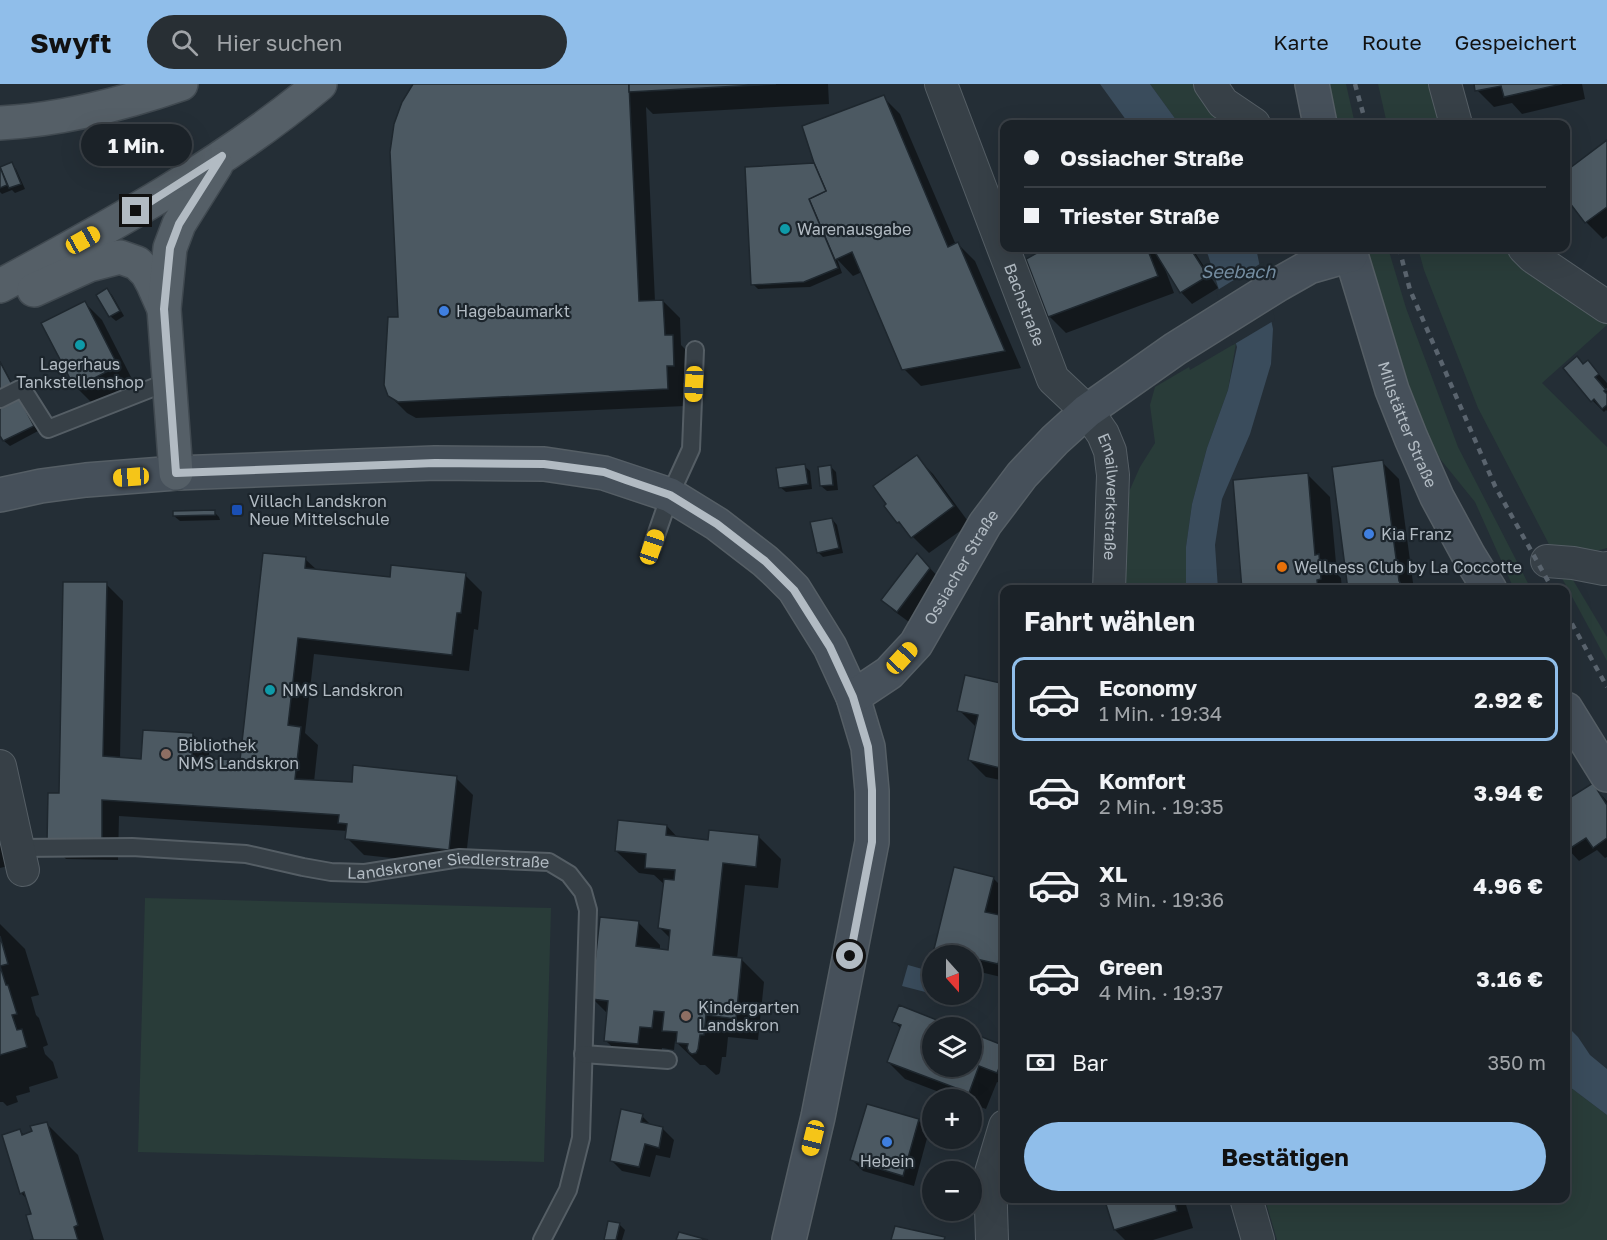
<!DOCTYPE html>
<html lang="de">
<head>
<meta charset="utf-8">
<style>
  :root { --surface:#1b2228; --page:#282f34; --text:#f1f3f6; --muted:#a0a4a8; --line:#393f45; --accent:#90beea }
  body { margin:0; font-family:"Golos Text",sans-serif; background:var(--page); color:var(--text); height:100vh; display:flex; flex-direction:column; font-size:22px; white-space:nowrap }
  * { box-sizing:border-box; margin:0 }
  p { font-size:20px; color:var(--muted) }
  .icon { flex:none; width:33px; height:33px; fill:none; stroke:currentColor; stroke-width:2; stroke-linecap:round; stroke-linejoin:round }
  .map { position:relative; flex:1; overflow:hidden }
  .sheet { position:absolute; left:1000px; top:501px; width:570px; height:618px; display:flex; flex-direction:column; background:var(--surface); border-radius:12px; box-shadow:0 6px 24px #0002,0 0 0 2px var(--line) }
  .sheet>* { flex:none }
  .top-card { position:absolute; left:1000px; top:36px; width:570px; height:132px; border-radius:12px; box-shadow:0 6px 24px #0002,0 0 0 2px var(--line); display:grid; align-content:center; height:132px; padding:0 24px; background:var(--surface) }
  .needle { width:39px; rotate:159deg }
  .buttons { position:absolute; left:922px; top:861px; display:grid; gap:12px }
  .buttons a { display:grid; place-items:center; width:60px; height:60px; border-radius:50%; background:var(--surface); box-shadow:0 6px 24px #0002,0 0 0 2px var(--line); font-size:30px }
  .end { position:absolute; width:27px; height:27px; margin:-14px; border:8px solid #b2bbc3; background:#111; box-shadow:0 0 0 3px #111 }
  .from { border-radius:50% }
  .bubble { position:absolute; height:42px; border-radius:21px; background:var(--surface); box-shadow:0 6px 24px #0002,0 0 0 2px var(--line); font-size:20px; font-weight:700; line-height:42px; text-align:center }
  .car { position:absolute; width:18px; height:36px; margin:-18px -9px; border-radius:8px; box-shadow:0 0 4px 2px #0007; background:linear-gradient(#f5c518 24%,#345 0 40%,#f5c518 0 76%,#345 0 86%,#f5c518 0) }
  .top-card b { display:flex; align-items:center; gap:21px; height:57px; font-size:22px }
  .top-card b+b { border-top:2px solid var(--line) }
  .top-card i { width:15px; height:15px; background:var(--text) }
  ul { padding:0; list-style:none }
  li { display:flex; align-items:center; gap:18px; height:84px; margin:0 12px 9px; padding:0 12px; border:3px solid transparent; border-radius:12px }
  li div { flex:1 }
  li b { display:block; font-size:22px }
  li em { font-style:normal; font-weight:700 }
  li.selected { border-color:var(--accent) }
  li>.icon { width:54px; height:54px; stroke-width:1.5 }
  h2 { padding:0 24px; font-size:27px; line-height:72px }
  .pay { display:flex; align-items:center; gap:15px; height:66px; padding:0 24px; font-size:22px }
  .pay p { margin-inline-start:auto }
  .cta { display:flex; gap:12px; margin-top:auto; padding:12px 24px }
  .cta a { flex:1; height:69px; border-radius:36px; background:var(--accent); color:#111; font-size:24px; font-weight:700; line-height:69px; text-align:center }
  header { display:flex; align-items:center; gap:36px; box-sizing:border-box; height:84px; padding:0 30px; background:var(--accent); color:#111 }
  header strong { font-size:28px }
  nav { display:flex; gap:33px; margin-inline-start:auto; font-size:21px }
  .search { width:420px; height:54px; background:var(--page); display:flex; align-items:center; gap:15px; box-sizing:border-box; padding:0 21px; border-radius:33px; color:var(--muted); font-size:22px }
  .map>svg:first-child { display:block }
</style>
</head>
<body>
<header>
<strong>Swyft</strong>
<div class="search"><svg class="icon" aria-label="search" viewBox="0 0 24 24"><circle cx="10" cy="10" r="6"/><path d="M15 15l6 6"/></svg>Hier suchen</div>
<nav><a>Karte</a><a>Route</a><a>Gespeichert</a></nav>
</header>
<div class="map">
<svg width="1607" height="1156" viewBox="0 0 1607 1156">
  <rect width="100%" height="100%" fill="#242e36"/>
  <!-- green -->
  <g fill="#293c39">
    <polygon points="1150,0 1200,0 1237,40 1179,40"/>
    <polygon points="1329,0 1346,0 1355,40 1338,40"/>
    <polygon points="1378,0 1444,0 1451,40 1387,40"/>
    <polygon points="1366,164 1388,164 1406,224 1458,363 1531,505 1514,505 1475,418 1441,376 1424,346 1386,239"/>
    <polygon points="1418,164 1511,164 1607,235 1607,241 1542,299 1607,363 1607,464 1585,470 1552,466 1478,324 1424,186"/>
    <polygon points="1236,259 1228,306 1207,364 1192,420 1186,463 1186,505 1123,506 1128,410 1140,383 1155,359 1150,321 1155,303 1189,283 1190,286"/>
    <polygon points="1557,485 1567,486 1607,553 1607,577"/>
    <polygon points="145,814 551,824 544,1078 138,1068"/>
    <polygon points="1566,1000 1607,1031 1607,1156 1277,1156 1265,1115 1566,1114"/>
  </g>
  <!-- water -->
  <g fill="#3a4c5c">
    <polygon points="1100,0 1150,0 1179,40 1129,40"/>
    <polygon points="1204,164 1256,164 1273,245 1271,280 1250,350 1222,415 1215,461 1218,505 1186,506 1186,463 1192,420 1207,364 1228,306 1237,263 1208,171"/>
    <polygon points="908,881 933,888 933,910 902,902"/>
    <polygon points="1566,941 1578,953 1590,971 1607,985 1607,1031 1566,1000"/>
  </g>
  <!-- pier -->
  <polygon fill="#242e36" points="1263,178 1275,236 1233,261 1216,207"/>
  <!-- shadow -->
  <g fill="#0007">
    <polygon points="414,0 828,0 829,20 653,30 646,23 655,217 663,217 680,234 681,261 689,269 691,299 683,299 685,322 416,334 407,329 389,311 400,234"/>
    <polygon points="1475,0 1582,0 1585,15 1522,30 1512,19 1494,23 1477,6"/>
    <polygon points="883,13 900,30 956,161 958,160 975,177 1021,284 921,302 904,285 862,188 853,192 837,175 842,189 810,203 758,205 753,200 814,81"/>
    <polygon points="1607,58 1607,152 1603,155 1586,138 1566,112 1566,89"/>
    <polygon points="11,80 16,85 25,105 15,109 12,106 2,110 0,108 0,83"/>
    <polygon points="1049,164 1157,164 1159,170 1170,164 1192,164 1218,204 1192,220 1181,208 1166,184 1165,185 1174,209 1066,249 1049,232 1027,176"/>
    <polygon points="107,206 112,211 124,232 116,237 110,232"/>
    <polygon points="85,219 102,236 134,299 93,320 76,303"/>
    <polygon points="0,277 38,347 10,362 4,357 0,348"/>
    <polygon points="1588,278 1607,299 1607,304 1605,305 1607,307 1607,327 1606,326 1604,328 1593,317 1565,284 1584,281"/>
    <polygon points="916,373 933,390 970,440 929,469 898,438"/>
    <polygon points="1382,378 1399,395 1414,506 1349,506"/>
    <polygon points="804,382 810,387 812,405 786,408 780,403"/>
    <polygon points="831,383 836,388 838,406 827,407 821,402"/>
    <polygon points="1308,391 1330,413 1337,490 1341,494 1342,506 1243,506"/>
    <polygon points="214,428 219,433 220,436 180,437 174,432"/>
    <polygon points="832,435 837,441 843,469 823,473 818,468"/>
    <polygon points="305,475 317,486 391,495 465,491 482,508 478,546 474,545 469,587 314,570 305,649 318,661 314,698 353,699 456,694 473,711 465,782 364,771 347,754 348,747 119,732 118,776 66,775 49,758 106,500 123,517 120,675 142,676 192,650 209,667 209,676 241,678"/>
    <polygon points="928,482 941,496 909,538 894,527 883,516"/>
    <polygon points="966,593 1005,601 1005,697 986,693 969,676 976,643 959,626"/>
    <polygon points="1592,701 1607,717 1607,773 1605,774 1597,766 1579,777 1566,763 1566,718"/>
    <polygon points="667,742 678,754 709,757 759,753 781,775 778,804 745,801 737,875 742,876 764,898 758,956 728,953 726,973 722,973 720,988 719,990 716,991 705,981 700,981 675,957 674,966 662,964 660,982 628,978 605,956 608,930 593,915 638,838 660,861 660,866 670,867 671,855 660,844 665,801 654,791 639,789 616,767"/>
    <polygon points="0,758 2,760 8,782 0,784"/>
    <polygon points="993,794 1005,806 1005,894 972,886 972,872 943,872 936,864"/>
    <polygon points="0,840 25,865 39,911 31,913 36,931 39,934 48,961 43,963 45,970 53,978 58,994 29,1003 30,1008 16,1012 18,1018 7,1022 3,1018 0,1018"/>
    <polygon points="894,937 933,944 933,982 972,982 972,951 1005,963 1005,1001 997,998 986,1025 972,1020 972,1016 960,1016 905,995 888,978 901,945"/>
    <polygon points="642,1032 652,1042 662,1044 674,1056 670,1074 656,1071 650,1093 622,1087 611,1076"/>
    <polygon points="918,1036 929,1047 914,1102 863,1087 852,1076"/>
    <polygon points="46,1039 78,1071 104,1156 35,1156 33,1131 28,1116 21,1109 20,1047 24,1051"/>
    <polygon points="972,1099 975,1103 972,1119"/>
    <polygon points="1106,1114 1184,1114 1193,1144 1153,1156 1125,1156 1115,1146"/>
    <polygon points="620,1141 625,1146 622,1156 605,1156"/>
  </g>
  <!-- building -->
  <g fill="#4c5962" stroke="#1e272e" stroke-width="1.5">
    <polygon points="413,0 629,0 639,217 663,216 665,251 673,251 674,282 667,282 668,305 398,318 388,312 384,301 388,233 398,233 390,68 394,40 402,18"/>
    <polygon points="629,0 776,0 629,8"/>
    <polygon points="1474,0 1562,0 1504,13 1501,2 1475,7"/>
    <polygon points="884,11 948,163 958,158 1005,267 902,286 852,168 835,176 809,115 826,107 814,79 802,42"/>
    <polygon points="1607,56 1607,123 1585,139 1566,114 1566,87"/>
    <polygon points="12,78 21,100 9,104 0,83"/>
    <polygon points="814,79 826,107 809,115 838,184 804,198 751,201 745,83"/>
    <polygon points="0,83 7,101 0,104"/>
    <polygon points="1046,164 1147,164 1158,192 1048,233 1026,175"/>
    <polygon points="1167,164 1190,164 1208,192 1180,209 1156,170"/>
    <polygon points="107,204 120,227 109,233 96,211"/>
    <polygon points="85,217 118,282 75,304 41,239"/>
    <polygon points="1577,272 1583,280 1588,276 1599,290 1595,293 1606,306 1604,307 1607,310 1607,321 1602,325 1594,315 1591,318 1563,284"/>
    <polygon points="0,278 34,342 3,357 0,352"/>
    <polygon points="917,371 954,422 911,454 899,438 897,439 884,422 886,420 873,402"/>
    <polygon points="1383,376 1399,497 1403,503 1400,506 1348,506 1332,383"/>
    <polygon points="805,380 808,400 779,404 776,384"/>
    <polygon points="831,381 833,401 820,402 818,383"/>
    <polygon points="1308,389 1315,471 1319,470 1321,495 1317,496 1318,506 1242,506 1233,396"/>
    <polygon points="215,426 215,431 173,432 173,427"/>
    <polygon points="832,434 839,464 817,469 810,438"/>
    <polygon points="263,469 306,473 305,484 390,493 391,481 466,489 461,529 457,529 452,571 298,554 288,641 301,643 295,695 352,698 353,681 457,692 449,766 345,755 347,740 338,739 339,731 102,716 102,759 47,758 48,709 59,709 63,498 107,498 103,672 141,675 143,646 193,649 192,674 240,676"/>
    <polygon points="917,469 930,484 897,528 881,516"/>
    <polygon points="965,591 1005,600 1004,685 968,676 978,631 957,627"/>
    <polygon points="1593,699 1607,721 1607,754 1593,764 1586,754 1566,767 1566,716"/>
    <polygon points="618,736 667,741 666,751 708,756 709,746 759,751 756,783 723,779 713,871 742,874 736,935 706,931 704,951 700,951 698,965 696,969 692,970 689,968 687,964 688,960 676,959 677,948 662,947 664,928 654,927 652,944 640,943 638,960 604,957 608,917 591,915 600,833 639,837 636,862 668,866 670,846 658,844 664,795 674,796 675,786 645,784 646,770 615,767"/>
    <polygon points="954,783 994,793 985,828 1005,832 1005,852 998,880 972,874 972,872 963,872 934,865"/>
    <polygon points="0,852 8,880 0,882 6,901 8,901 17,930 12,931 17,946 22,945 27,963 0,971"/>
    <polygon points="899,921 957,944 933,944 933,982 972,982 972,949 1005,962 1005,969 997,989 979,982 969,1009 887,978 901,941 892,938"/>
    <polygon points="867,1020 919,1035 903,1092 850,1076"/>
    <polygon points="621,1025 643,1030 641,1038 663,1043 659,1064 645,1060 639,1083 610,1077"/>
    <polygon points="47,1038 78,1141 74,1143 78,1156 30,1156 33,1155 26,1131 31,1130 24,1108 20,1110 2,1051 20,1045 22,1051 32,1047 30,1042"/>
    <polygon points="1104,1114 1174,1114 1177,1127 1114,1146"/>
    <polygon points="608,1137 620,1139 616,1156 604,1156"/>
    <polygon points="895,1142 945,1153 944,1156 891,1156"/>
    <polygon points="679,1148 708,1156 676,1156"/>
  </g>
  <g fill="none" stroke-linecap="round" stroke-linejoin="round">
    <!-- lane casing -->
    <g stroke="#555e65" stroke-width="20">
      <g id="lane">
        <polyline points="0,315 22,304 48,345 170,297"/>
        <polyline points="652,463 670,411 691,365 695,266"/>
        <path id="s1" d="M 17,764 L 132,763 L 246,770 L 303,783 L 331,788 L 365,789 L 460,774 L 549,778 L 569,790 L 583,808 L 588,826 L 581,1054 L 568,1106 L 542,1156"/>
        <polyline points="583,970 668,976"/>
      </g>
    </g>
    <!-- street casing -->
    <g stroke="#555e65" stroke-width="34">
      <g id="street">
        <path id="s2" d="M 941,0 L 1053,295 L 1087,327 L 1103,350 L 1110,367 L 1113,391 L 1109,506"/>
        <polyline points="1210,0 1223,19 1254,40"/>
        <polyline points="1445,0 1456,40"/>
        <polyline points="1524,164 1533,173 1607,223"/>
        <polyline points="1547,477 1573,479 1604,485 1607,484"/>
        <polyline points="0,682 23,786"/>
        <polyline points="1246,1114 1258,1156"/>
        <polyline points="992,1156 990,1092 1005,1042"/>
      </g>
    </g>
    <!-- secondary casing -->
    <g stroke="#555e65" stroke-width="36">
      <g id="secondary">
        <polyline points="1312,0 1320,40"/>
        <path id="s3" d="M 1349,164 L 1392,306 L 1411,354 L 1437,413 L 1469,472 L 1490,506"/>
        <polyline points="0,411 41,402 86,396 176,389 435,379 544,380 604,389 670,411 717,440 765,477 778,489 794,505 830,563 853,613 868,663 872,707 872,758 818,1033 789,1156"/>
        <path id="s4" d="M 853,613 L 889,589 L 916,560 L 985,440 L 1022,391 L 1055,356 L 1087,327 L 1175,265 L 1279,200 L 1309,183 L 1351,171"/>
        <polyline points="1566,625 1607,691"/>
      </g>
    </g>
    <!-- primary casing -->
    <g stroke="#404950" stroke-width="36">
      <g id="primary">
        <path d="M 0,39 C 62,36 123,20 181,0"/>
        <path d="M 0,202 C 111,142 223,81 320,0"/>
        <polyline points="34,206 89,181 120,173 137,179 147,189 153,200 164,225"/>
        <polyline points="176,389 164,225 170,164 179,140 216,81"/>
      </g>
    </g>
    <!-- lane -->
    <use href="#lane" stroke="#374047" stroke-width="16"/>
    <!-- street -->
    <use href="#street" stroke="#374047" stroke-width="32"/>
    <!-- secondary -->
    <use href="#secondary" stroke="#46505a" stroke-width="33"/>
    <!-- primary -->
    <use href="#primary" stroke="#555f67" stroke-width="33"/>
    <!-- rail -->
    <g stroke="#5a646e" stroke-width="4.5" stroke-dasharray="6 6" stroke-linecap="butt">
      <polyline points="1355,0 1366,40"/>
      <polyline points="1399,164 1410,206 1495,402 1553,506"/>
      <polyline points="1566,529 1607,603"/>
    </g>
  </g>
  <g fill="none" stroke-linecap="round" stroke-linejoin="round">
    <!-- route -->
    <polyline stroke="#b2bbc3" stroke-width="8" points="136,127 222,72 179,140 170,164 164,225 176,389 435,379 544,380 604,388 626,396 670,411 717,440 765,477 794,506 830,563 853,613 868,663 872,706 872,758 850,872"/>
  </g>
  <!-- markers -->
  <g fill="#0f9aa8" stroke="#1c252c" stroke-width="2">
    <circle cx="785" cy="145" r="6"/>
    <circle cx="80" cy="261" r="6"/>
    <circle cx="270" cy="606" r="6"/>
  </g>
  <g fill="#3f7fe0" stroke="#1c252c" stroke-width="2">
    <circle cx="444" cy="227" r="6"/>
    <circle cx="1369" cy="450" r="6"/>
    <circle cx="887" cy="1058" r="6"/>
  </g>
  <rect fill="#1a4fb4" stroke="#1c252c" stroke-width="2" x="231" y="420" width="12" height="12" rx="3"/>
  <circle fill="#e8710a" stroke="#1c252c" stroke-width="2" cx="1282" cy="483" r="6"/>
  <g fill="#8d6e63" stroke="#1c252c" stroke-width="2">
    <circle cx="166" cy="670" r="6"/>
    <circle cx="686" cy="932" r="6"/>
  </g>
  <g text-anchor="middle" stroke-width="4.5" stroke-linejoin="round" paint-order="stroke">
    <!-- poi labels -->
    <g font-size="16" fill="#b2bbc3" stroke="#1c252c" text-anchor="start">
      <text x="797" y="151">Warenausgabe</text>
      <text x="456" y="233">Hagebaumarkt</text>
      <text x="80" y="286" text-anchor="middle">Lagerhaus<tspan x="80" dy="18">Tankstellenshop</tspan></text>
      <text x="249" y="423">Villach Landskron<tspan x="249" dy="18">Neue Mittelschule</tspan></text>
      <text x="1381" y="456">Kia Franz</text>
      <text x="1294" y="489">Wellness Club by La Coccotte</text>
      <text x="282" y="612">NMS Landskron</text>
      <text x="178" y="667">Bibliothek<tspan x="178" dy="18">NMS Landskron</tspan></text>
      <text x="698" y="929">Kindergarten<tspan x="698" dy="18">Landskron</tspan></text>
      <text x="887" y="1083" text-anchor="middle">Hebein</text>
    </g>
    <!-- street labels -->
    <g font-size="16" fill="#b2bbc3" stroke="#1c252c">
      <text dy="6" stroke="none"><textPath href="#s2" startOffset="236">Bachstraße</textPath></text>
      <text dy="6" stroke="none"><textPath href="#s3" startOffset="186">Millstätter Straße</textPath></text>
      <text dy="6" stroke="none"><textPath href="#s2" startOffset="454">Emailwerkstraße</textPath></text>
      <text dy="6" stroke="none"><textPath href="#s4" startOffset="172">Ossiacher Straße</textPath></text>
      <text dy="6" stroke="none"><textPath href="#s1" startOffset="434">Landskroner Siedlerstraße</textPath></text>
    </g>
    <!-- water labels -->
    <g font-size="18" font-style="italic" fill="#768fa3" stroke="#1c252c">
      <text x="1238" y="194">Seebach</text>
    </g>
  </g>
</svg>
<div class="buttons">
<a><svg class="needle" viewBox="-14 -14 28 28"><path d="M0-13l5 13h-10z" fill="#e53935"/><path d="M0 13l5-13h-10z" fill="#a0a4a8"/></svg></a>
<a><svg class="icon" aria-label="layers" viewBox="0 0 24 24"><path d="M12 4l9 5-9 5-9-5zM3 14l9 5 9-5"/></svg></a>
<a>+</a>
<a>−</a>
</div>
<i class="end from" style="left:850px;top:872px"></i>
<i class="end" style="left:136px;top:127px"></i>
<div class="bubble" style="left:81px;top:40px;width:111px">1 Min.</div>
<i class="car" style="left:83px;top:156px;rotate:61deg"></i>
<i class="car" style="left:694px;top:300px;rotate:183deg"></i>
<i class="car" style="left:131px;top:393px;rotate:266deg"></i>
<i class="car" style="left:652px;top:463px;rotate:19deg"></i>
<i class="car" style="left:902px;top:574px;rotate:43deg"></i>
<i class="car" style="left:813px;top:1054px;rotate:194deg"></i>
<div class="top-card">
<b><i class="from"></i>Ossiacher Straße</b>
<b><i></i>Triester Straße</b>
</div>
<section class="sheet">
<h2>Fahrt wählen</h2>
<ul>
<li class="selected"><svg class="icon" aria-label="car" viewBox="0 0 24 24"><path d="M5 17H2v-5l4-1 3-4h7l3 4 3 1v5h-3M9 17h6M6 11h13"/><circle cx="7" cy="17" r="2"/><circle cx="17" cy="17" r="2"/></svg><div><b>Economy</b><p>1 Min. · 19:34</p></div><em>2.92 €</em></li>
<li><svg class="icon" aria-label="car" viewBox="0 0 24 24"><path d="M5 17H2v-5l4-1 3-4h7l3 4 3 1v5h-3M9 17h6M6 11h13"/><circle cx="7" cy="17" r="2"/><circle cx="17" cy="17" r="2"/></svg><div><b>Komfort</b><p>2 Min. · 19:35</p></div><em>3.94 €</em></li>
<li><svg class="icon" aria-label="car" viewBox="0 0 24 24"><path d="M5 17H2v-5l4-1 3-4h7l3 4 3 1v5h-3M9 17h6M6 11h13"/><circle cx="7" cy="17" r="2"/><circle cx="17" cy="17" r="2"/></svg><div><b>XL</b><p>3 Min. · 19:36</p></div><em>4.96 €</em></li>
<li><svg class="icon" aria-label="car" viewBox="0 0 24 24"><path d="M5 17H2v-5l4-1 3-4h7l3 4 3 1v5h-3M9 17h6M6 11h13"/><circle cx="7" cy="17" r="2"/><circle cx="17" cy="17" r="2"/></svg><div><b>Green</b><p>4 Min. · 19:37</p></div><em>3.16 €</em></li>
</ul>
<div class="pay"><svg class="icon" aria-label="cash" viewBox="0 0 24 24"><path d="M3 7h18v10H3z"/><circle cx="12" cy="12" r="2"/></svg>Bar<p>350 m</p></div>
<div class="cta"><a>Bestätigen</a></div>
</section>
</div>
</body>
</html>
